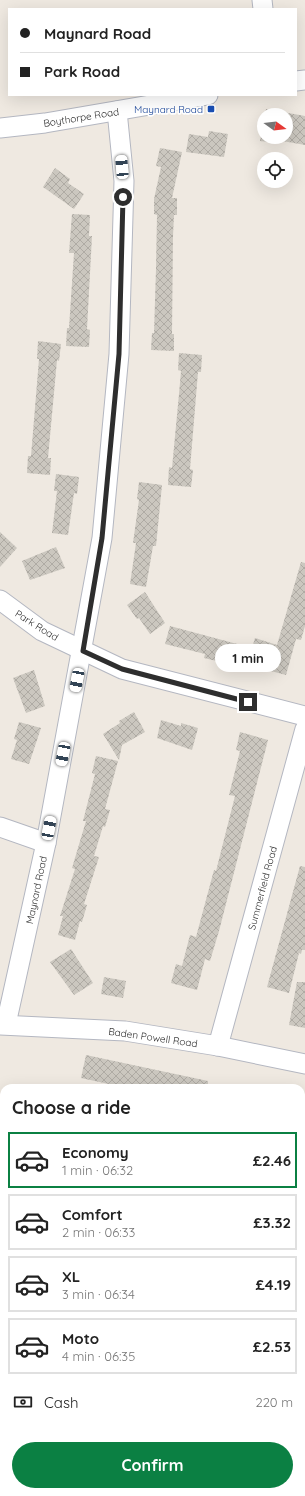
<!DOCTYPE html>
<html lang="en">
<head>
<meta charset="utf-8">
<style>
  :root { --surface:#fff; --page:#f2f2f2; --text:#222; --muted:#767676; --line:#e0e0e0; --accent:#0b8043 }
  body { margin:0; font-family:Quicksand,sans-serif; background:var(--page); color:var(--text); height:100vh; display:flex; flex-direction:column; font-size:15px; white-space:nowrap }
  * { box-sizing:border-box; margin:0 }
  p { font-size:13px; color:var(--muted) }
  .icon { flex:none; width:22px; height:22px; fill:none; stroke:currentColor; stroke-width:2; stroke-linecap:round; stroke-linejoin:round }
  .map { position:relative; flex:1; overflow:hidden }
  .side { position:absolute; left:0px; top:1084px; width:305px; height:412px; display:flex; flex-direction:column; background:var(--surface); border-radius:12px 12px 0 0; box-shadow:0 4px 16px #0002 }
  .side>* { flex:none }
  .top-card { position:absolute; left:8px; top:8px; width:289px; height:88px; border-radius:0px; box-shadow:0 4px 16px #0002; display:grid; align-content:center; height:88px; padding:0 12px; background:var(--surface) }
  .needle { width:26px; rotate:105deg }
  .tools { position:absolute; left:257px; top:108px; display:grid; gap:8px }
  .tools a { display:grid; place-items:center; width:36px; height:36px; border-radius:50%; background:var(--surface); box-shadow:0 4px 16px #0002; font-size:20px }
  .end { position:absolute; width:18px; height:18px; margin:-9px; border:5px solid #2e2e2e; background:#fff; box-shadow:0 0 0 2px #fff }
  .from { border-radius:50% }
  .bubble { position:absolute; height:28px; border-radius:14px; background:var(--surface); box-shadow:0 4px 16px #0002; font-size:13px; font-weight:700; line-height:28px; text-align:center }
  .car { position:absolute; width:12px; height:24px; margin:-12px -6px; border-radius:5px; box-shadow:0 0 3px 1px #0007; background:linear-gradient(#fff 24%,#345 0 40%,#fff 0 76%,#345 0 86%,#fff 0) }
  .top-card b { display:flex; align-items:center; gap:14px; height:38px; font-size:15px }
  .top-card b+b { border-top:1px solid var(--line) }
  .top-card i { width:10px; height:10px; background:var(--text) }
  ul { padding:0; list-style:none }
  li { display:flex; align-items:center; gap:12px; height:56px; margin:0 8px 6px; padding:0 4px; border:2px solid var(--line); border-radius:0px }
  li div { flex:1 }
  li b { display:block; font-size:15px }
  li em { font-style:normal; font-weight:700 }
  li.on { border-color:var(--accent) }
  li>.icon { width:36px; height:36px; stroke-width:1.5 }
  h2 { padding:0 12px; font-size:18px; line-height:48px }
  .pay { display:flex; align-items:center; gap:10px; height:44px; padding:0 12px; font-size:15px }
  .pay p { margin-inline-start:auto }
  .button { display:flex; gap:8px; margin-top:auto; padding:8px 12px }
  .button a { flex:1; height:46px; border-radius:24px; background:var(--accent); color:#fff; font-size:16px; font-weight:700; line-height:46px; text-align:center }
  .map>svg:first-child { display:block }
</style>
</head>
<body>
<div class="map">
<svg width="305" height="1496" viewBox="0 0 305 1496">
  <defs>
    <pattern id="building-cross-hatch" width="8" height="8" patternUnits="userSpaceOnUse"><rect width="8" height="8" fill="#cbc7bf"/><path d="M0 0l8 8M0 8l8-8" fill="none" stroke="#afaba4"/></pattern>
  </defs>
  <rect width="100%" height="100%" fill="#efe9e1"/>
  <!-- building -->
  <g fill="url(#building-cross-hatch)">
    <polygon points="266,109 305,116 305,145 277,140 277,143 260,141 264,121 264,137 286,137 286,115 265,115"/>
    <polygon points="209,131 228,134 224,157 186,152 189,134 208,137"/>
    <polygon points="160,148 182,152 172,198 177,198 177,215 174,215 173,236 172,334 174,334 174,351 151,350 152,333 154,333 156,269 157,215 154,214 154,199 161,167 156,166"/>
    <polygon points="55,168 70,179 68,183 84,194 74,209 43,187"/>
    <polygon points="72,214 90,215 89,236 92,236 87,329 90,330 89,347 66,346 67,328 69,328 74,253 69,253"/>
    <polygon points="38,341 61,344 59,361 57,360 48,458 51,458 50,475 27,473 28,456 31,456 39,359 37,359"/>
    <polygon points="179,353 202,355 201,372 198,372 190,469 193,470 191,487 168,485 169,467 172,468 179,394 181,371 178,370"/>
    <polygon points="56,474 79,477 77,494 74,493 68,535 52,533 57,491 54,491"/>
    <polygon points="139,482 162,485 156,546 153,546 146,587 130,584 136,543 133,543 139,500 137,499"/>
    <polygon points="0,532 17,548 0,567"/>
    <polygon points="56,547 65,568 30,580 22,561"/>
    <polygon points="301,562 305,563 305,626 301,640 296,639 286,675 222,658 221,662 204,658 205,654 165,644 170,626 252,648 255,638 277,645"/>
    <polygon points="145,592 165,623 150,634 139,618 137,619 127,605"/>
    <polygon points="34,670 45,706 26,713 13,678"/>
    <polygon points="134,712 145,732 122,745 119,760 103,734 120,723 119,721"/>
    <polygon points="161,720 181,726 181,723 198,728 192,750 157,738"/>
    <polygon points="19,722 41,728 29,764 11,759 17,740 14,739"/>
    <polygon points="240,732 268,740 219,931 210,961 205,959 197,990 171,983 176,964 182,966 190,935 196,937 214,870 216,871 235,796 229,795 240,751 236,750"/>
    <polygon points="96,756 118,761 105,809 110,810 105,827 103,826 94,856 99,857 84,904 87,905 82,922 80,921 75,940 58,935 63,916 60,916 75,869 72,868 86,821 83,821 95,774 92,773"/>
    <polygon points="300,866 305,867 305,950 302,950 301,954 299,953 289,993 267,987"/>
    <polygon points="71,949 93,983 74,995 50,962"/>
    <polygon points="104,977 126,981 123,998 101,994"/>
    <polygon points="297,982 305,982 305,1028 289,1025"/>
    <polygon points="86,1055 208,1081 208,1088 127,1088 81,1078"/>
  </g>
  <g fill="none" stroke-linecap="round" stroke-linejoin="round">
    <!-- minor casing -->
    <g stroke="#b4b7c1" stroke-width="21">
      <g id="minor">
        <polyline points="262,0 263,9"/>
        <polyline points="296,81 305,80"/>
        <polyline points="0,128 45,123 208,95"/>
        <polyline points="0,600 42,631 122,669 305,716"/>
        <polyline points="0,827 46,843"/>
        <polyline points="6,1024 46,843 102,538 119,354 124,181 117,111"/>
        <polyline points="0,1025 125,1031 218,1046 305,1064"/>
        <polyline points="218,1046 305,729"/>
        <polyline points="0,1218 4,1220"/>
        <polyline points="301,1282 305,1278"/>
        <polyline points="301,1382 305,1381"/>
        <polyline points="0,1472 4,1471"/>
        <polyline points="96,1496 101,1492"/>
      </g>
    </g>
    <!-- minor -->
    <use href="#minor" stroke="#fff" stroke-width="19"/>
  </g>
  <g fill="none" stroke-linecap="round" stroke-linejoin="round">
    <!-- route -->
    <polyline stroke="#2e2e2e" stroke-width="5" points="123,197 119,354 102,538 83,651 122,669 248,702"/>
  </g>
  <!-- markers -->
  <rect fill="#1a4fb4" stroke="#fff" stroke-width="1.5" x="207" y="105" width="8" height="8" rx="2"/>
  <g text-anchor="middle" stroke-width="3.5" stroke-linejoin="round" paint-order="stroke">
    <!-- transit labels -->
    <g font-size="10" fill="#164399" stroke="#fff" text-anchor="end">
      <text x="203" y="113">Maynard Road</text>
    </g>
    <!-- street labels -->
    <g font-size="10" fill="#2e2e2e" stroke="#fff">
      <text transform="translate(81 117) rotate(-9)" y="4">Boythorpe Road</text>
      <text transform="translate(37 625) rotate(32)" y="4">Park Road</text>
      <text transform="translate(262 888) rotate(-75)" y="4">Summerfield Road</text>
      <text transform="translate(36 890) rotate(-78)" y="4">Maynard Road</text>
      <text transform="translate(153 1037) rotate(8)" y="4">Baden Powell Road</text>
    </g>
  </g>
</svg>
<div class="tools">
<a><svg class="needle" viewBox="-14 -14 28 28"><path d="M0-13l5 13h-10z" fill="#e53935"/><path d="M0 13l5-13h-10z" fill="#767676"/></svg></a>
<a><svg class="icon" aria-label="locate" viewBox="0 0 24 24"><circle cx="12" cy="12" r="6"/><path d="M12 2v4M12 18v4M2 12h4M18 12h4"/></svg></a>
</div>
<i class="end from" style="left:123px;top:197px"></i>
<i class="end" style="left:248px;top:702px"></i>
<div class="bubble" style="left:215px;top:644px;width:66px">1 min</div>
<i class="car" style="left:122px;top:167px;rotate:355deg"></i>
<i class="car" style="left:77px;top:680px;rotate:191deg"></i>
<i class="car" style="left:63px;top:754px;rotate:191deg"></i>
<i class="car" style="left:49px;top:828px;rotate:11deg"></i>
<div class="top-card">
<b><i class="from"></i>Maynard Road</b>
<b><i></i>Park Road</b>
</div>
<section class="side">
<h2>Choose a ride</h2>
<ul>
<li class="on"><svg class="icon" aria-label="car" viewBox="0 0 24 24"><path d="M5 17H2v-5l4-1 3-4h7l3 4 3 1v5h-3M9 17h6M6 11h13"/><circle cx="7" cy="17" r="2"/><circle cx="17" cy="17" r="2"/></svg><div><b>Economy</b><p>1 min · 06:32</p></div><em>£2.46</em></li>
<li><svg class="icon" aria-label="car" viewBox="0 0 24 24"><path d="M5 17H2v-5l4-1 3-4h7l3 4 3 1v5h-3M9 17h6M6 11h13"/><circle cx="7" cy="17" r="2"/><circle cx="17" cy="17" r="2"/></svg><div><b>Comfort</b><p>2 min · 06:33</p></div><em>£3.32</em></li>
<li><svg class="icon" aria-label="car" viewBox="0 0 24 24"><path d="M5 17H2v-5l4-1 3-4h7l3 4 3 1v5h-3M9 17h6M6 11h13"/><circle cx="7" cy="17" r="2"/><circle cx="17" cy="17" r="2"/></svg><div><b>XL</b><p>3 min · 06:34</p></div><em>£4.19</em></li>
<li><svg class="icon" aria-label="car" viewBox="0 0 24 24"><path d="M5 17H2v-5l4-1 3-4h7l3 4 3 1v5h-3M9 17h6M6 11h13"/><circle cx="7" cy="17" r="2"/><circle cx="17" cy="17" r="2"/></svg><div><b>Moto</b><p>4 min · 06:35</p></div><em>£2.53</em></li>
</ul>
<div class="pay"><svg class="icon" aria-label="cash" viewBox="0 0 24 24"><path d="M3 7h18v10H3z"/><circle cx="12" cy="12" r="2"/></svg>Cash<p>220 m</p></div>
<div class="button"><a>Confirm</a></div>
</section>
</div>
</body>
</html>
